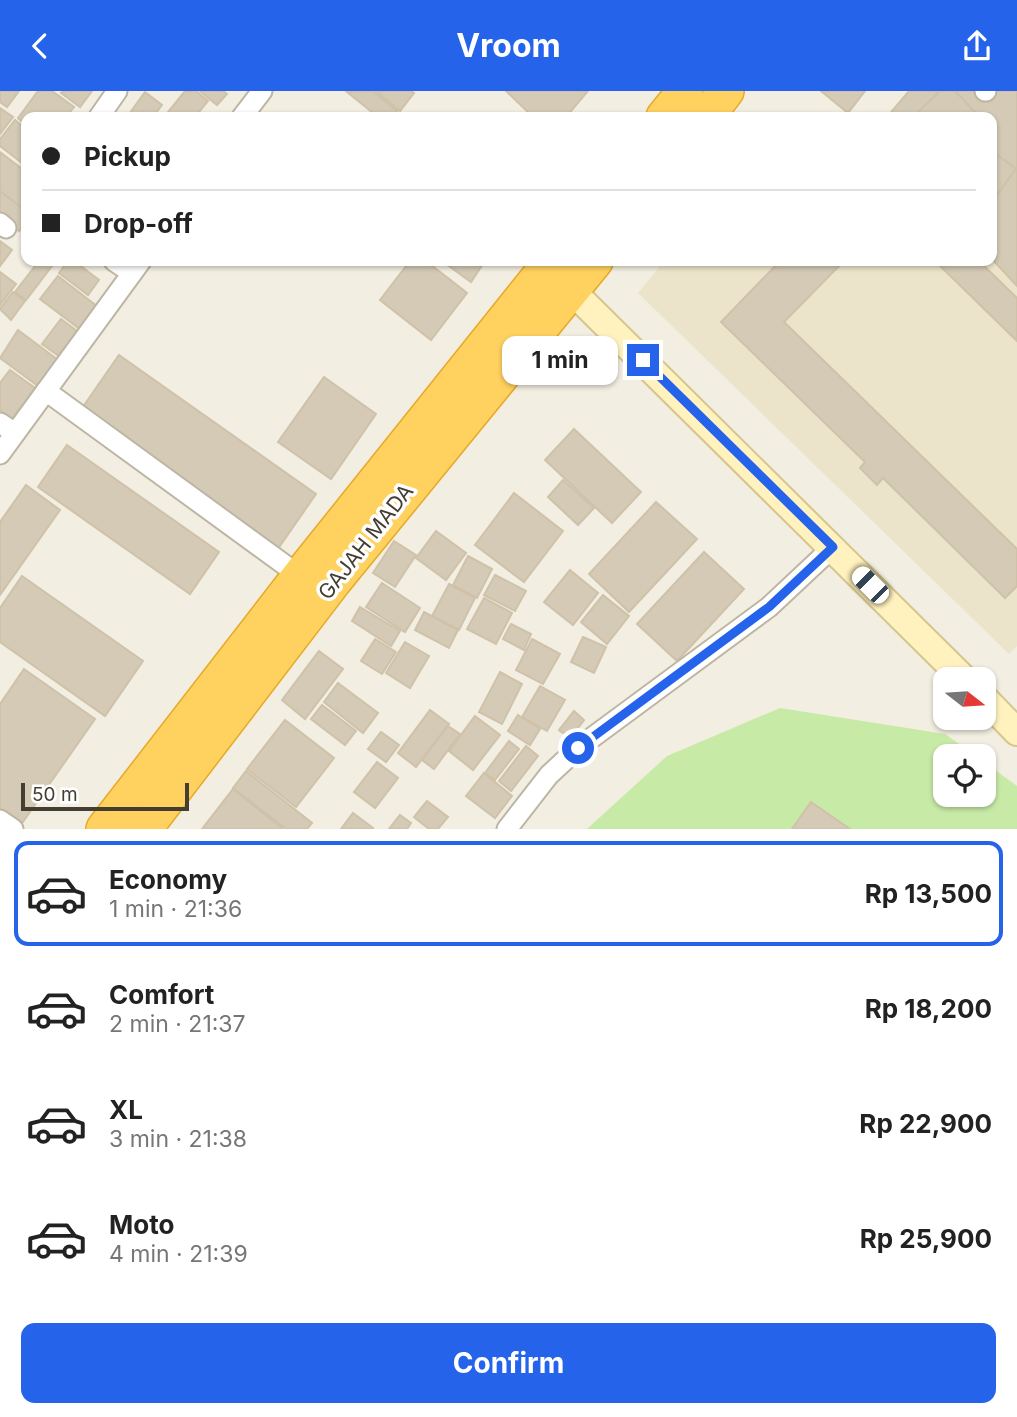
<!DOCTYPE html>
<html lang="en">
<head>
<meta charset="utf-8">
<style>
  :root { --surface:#fff; --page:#f6f6f6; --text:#222; --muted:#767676; --line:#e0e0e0; --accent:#2563eb }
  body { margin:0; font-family:Inter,sans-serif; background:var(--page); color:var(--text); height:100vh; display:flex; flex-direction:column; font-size:26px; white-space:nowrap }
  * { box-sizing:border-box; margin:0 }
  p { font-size:23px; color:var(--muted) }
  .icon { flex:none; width:38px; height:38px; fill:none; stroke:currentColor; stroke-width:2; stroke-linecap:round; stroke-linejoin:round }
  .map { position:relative; height:738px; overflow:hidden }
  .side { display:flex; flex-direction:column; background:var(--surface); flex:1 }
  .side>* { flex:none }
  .hud { position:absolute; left:21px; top:21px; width:976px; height:154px; border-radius:14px; box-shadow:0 2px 5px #0004; display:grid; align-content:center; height:154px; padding:0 21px; background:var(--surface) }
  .needle { width:46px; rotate:107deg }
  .fabs { position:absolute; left:933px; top:576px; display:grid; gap:14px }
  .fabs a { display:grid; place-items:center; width:63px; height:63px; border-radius:14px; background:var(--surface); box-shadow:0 2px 5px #0004; font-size:35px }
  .scale { position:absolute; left:21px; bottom:18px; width:168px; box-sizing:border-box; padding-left:7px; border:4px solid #443d32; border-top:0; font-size:19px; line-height:24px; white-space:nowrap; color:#443d32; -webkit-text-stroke:5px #fff; paint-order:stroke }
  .end { position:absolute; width:32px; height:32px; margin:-16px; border:9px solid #2563eb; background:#fff; box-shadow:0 0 0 4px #fff }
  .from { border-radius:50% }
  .bubble { position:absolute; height:49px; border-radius:14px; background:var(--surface); box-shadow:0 2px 5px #0004; font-size:23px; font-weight:700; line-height:49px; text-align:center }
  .car { position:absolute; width:21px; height:42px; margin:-21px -10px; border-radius:9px; box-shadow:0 0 5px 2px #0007; background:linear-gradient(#fff 24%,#345 0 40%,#fff 0 76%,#345 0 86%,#fff 0) }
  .hud b { display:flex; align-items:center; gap:24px; height:66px; font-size:26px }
  .hud b+b { border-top:2px solid var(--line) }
  .hud i { width:18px; height:18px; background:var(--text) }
  ul { padding:12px 0 0; list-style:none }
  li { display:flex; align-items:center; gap:21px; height:105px; margin:0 14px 10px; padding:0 7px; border:4px solid transparent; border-radius:14px }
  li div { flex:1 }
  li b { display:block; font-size:26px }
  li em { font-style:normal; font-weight:700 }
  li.selected { border-color:var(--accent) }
  li>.icon { width:63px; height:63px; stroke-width:1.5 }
  .cta { display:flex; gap:14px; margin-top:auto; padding:14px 21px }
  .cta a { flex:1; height:80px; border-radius:14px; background:var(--accent); color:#fff; font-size:28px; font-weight:700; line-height:80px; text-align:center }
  header { display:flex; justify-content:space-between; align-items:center; height:91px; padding:0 21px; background:var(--accent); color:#fff; font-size:32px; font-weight:700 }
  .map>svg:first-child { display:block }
</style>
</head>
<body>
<header><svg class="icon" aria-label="back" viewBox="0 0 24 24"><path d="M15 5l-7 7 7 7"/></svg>Vroom<svg class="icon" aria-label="share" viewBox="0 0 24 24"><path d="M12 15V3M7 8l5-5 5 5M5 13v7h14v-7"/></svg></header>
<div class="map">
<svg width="1017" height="738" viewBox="0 0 1017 738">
  <rect width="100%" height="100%" fill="#f2eee1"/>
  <!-- education -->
  <polygon fill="#ece4ca" points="992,165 1017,191 1017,555 1009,563 638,202 664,170 992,170"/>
  <!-- green -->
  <polygon fill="#c8eaa7" points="780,617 945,643 976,665 945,665 945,704 984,704 984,671 1017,695 1017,738 587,738 667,665"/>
  <!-- building -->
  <g fill="#d4cab6" stroke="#cfc2a9" stroke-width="2">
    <polygon points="0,0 19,0 7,16 0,11"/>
    <polygon points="38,0 52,0 74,16 66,26 26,26 26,34 18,27"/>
    <polygon points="63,0 92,0 80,16 61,2"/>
    <polygon points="185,0 196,0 208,10 195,26 164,26"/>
    <polygon points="200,0 223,0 227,3 217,14"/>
    <polygon points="373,0 397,20 392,26 378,26 347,1"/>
    <polygon points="376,0 411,0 414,2 400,20"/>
    <polygon points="506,0 588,0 566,26 533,26"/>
    <polygon points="821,0 865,0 848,22"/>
    <polygon points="909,0 1017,0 1017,195 992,168 992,26 887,26"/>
    <polygon points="940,0 955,0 977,23 974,26 918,26 915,24"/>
    <polygon points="145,1 162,14 153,26 127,26"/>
    <polygon points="0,17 13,26 0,43"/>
    <polygon points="15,29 26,38 26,75 0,55 0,48"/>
    <polygon points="992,60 1016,78 996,105 992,102"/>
    <polygon points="0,61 26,81 26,122 0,102"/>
    <polygon points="0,100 26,120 26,131 19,140 0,126"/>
    <polygon points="0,150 12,159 0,175"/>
    <polygon points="39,170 52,175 26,209 15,201"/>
    <polygon points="68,170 74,170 99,189 88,204 59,182"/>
    <polygon points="410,170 426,170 467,202 431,249 380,209"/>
    <polygon points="442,170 485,170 471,191"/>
    <polygon points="780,170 844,170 784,231 1017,458 1017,495 1005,507 883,387 877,394 860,377 865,371 721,231"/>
    <polygon points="935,170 979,170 1017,207 1017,250"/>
    <polygon points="0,181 16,193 0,214"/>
    <polygon points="58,185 98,216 81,239 40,208"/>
    <polygon points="13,201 25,210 11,229 0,218"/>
    <polygon points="61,228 81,243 63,268 42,253"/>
    <polygon points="18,239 58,269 38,295 0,267"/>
    <polygon points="119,264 316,403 275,462 78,323"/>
    <polygon points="10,279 35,297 12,328 0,319 0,292"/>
    <polygon points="324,286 376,323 331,388 278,351"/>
    <polygon points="574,338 641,401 612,432 545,369"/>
    <polygon points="67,354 219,461 190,503 38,396"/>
    <polygon points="563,389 594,417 578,434 548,406"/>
    <polygon points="26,394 60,419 0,504 0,431"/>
    <polygon points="514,402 563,440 524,491 475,454"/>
    <polygon points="656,411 697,448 629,521 589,483"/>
    <polygon points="436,440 466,462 446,489 416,467"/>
    <polygon points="394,450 416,464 395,496 373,482"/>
    <polygon points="704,461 744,498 677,570 637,533"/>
    <polygon points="468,465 492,478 477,507 453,494"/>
    <polygon points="570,479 598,502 573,534 544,511"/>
    <polygon points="495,484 526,500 515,520 484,504"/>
    <polygon points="22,485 143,570 105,625 0,551 0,517"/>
    <polygon points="382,492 420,517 405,541 366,516"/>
    <polygon points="449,493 475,507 459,539 432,525"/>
    <polygon points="603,504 629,525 607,553 581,531"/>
    <polygon points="484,507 512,522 496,553 467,538"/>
    <polygon points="360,516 400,540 391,555 352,530"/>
    <polygon points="424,521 458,539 449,557 415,539"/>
    <polygon points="511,533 531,543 524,559 503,548"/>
    <polygon points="583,546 606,556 594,582 571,571"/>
    <polygon points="375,548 396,561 382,583 361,570"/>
    <polygon points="532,548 560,563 543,593 516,579"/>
    <polygon points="405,551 429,565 410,597 386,582"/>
    <polygon points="319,560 343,578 305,628 282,609"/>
    <polygon points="24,578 95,628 20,735 0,721 0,613"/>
    <polygon points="500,581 522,593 502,633 479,621"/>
    <polygon points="338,592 378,622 363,642 324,611"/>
    <polygon points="540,595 565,609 547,640 522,626"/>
    <polygon points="322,614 356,640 345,654 311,628"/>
    <polygon points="430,619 449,633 416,676 398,662"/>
    <polygon points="574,620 584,629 570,647 559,639"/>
    <polygon points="518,624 540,638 530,654 508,640"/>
    <polygon points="475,625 500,644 473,679 449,660"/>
    <polygon points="285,629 334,667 296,716 247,678"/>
    <polygon points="448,635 460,643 434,678 422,669"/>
    <polygon points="381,641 399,654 386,671 368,658"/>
    <polygon points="509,650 519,658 495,689 485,682"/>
    <polygon points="526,655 538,665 511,700 499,690"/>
    <polygon points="377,671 398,687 375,717 354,701"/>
    <polygon points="246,680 312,732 307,738 286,738 233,697"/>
    <polygon points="484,682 512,705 495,727 466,705"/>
    <polygon points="233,698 282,737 281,738 202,738"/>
    <polygon points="427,710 448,726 438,738 429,738 414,726"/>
    <polygon points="811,711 850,738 792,738"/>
    <polygon points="353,722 373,737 373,738 341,738"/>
    <polygon points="400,724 411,732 407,738 389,738"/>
  </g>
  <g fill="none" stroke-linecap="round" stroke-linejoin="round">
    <!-- street casing -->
    <g stroke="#beb6a4" stroke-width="23">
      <g id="street">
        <polyline points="985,0 986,0"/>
        <polyline points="99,26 117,0"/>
        <polyline points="242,26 262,0"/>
        <polyline points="0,132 6,137"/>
        <polyline points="114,170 132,182"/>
        <polyline points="46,300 300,485"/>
        <polyline points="0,332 15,342"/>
        <polyline points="0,363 141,170"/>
        <polyline points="0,729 13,738"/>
        <polyline points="507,738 549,684 578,657 769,516 833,456"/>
      </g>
    </g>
    <!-- secondary casing -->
    <g stroke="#d5c68e" stroke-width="30">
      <g id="secondary">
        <polyline points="572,200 964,588"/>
        <polyline points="984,607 1017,641"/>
      </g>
    </g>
    <!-- highway casing -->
    <g stroke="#e7a927" stroke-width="38">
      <g id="highway">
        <polyline points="664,26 685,0"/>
        <polyline points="706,26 726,0"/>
        <polyline points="104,738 300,485 552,170"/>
        <polyline points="144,738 333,491 595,170"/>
      </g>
    </g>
    <!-- street -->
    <use href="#street" stroke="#fff" stroke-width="19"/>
    <!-- secondary -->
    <use href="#secondary" stroke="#fff2be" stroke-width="26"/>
    <!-- highway -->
    <use href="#highway" stroke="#ffd15f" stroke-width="35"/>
  </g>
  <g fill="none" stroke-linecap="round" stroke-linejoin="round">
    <!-- route -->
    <polyline stroke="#2563eb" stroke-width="9" points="578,657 769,516 833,456 643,269"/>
  </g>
  <g text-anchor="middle" stroke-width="7" stroke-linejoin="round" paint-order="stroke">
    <!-- street labels -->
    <g font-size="21" fill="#443d32" stroke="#fff">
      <text transform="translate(366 451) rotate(-52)" y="7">GAJAH MADA</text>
    </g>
  </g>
</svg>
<div class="fabs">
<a><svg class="needle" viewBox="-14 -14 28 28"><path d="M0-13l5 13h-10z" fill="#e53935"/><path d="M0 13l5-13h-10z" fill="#767676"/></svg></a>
<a><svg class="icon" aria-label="locate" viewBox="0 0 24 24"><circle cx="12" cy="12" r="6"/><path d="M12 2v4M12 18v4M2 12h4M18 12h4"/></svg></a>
</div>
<div class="scale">50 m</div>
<i class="end from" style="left:578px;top:657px"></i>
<i class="end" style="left:643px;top:269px"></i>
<div class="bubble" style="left:502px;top:245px;width:116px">1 min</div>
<i class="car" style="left:870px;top:494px;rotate:315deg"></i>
<div class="hud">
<b><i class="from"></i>Pickup</b>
<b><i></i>Drop-off</b>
</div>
</div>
<section class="side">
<ul>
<li class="selected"><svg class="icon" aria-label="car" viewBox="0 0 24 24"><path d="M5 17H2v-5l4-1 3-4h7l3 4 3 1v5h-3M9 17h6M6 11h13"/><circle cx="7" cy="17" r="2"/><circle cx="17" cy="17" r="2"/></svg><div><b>Economy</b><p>1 min · 21:36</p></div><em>Rp 13,500</em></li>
<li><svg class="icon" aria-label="car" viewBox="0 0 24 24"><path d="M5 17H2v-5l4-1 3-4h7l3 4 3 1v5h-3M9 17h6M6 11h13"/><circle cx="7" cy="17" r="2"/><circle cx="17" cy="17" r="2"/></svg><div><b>Comfort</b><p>2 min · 21:37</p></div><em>Rp 18,200</em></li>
<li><svg class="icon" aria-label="car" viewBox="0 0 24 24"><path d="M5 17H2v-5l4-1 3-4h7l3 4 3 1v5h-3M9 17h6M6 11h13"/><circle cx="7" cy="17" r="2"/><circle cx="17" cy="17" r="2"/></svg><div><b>XL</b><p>3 min · 21:38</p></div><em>Rp 22,900</em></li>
<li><svg class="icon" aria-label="car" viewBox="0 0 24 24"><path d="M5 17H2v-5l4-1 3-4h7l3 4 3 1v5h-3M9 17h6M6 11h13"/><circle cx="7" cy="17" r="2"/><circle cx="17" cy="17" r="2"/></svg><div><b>Moto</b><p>4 min · 21:39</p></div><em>Rp 25,900</em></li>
</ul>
<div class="cta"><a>Confirm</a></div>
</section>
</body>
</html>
